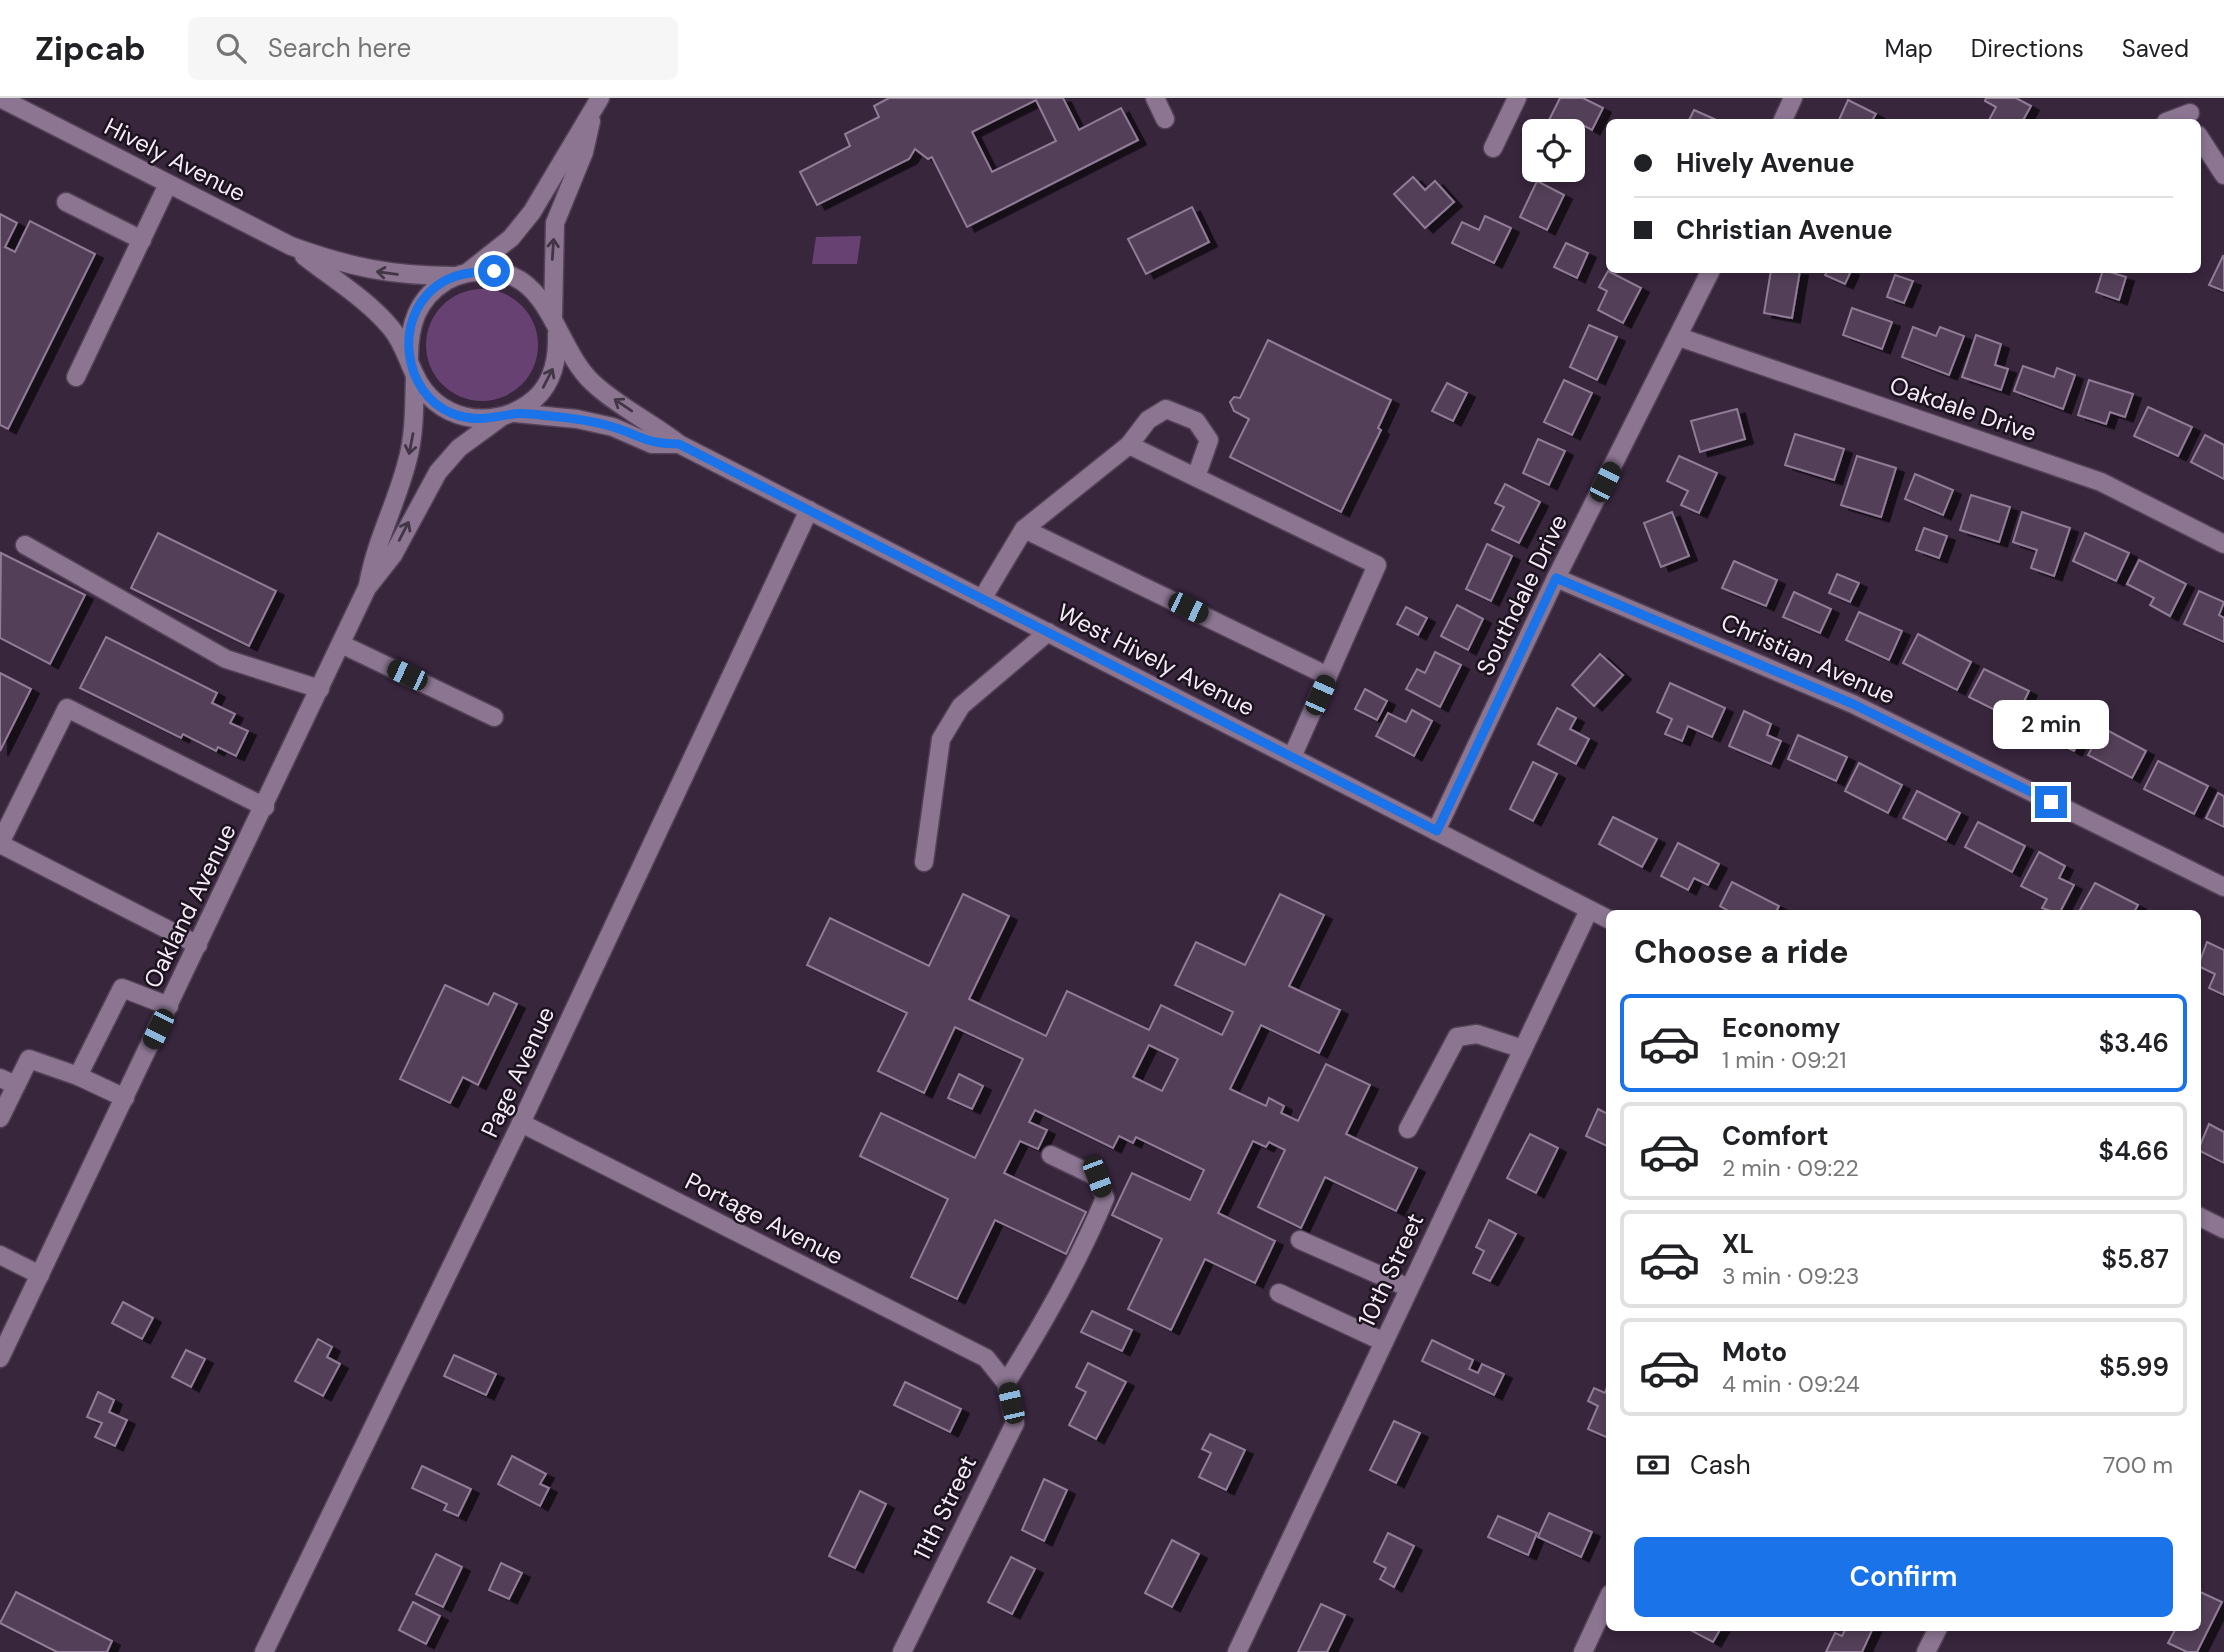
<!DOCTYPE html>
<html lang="en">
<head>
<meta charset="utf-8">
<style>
  :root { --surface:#fff; --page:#f6f6f6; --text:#202124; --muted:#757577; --line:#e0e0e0; --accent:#1a73e8 }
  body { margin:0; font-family:"DM Sans",sans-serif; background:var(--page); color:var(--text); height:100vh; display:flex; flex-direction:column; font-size:26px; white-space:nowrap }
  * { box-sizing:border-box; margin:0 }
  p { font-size:23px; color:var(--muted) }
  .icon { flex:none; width:38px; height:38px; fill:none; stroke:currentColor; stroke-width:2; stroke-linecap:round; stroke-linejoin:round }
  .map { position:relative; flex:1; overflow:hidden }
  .sheet { position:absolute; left:1606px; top:812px; width:595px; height:721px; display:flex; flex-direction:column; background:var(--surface); border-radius:10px; box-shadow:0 4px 10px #0003 }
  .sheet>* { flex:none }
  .guide { position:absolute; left:1606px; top:21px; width:595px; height:154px; border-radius:10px; box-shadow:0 4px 10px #0003; display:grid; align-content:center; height:154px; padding:0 28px; background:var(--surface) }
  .fabs { position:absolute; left:1522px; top:21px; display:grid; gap:14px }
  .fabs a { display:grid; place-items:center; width:63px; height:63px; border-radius:10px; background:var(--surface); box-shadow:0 4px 10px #0003; font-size:35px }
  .end { position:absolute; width:32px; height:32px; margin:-16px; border:9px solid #1a73e8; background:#fff; box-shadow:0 0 0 4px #fff }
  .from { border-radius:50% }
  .bubble { position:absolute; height:49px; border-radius:10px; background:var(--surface); box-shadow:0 4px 10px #0003; font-size:23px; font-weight:600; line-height:49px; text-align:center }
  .car { position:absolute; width:21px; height:42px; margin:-21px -10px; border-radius:9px; box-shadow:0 0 5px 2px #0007; background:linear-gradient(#222 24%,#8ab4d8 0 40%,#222 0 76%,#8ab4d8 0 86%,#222 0) }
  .guide b { display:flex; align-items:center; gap:24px; height:66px; font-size:26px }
  .guide b+b { border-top:2px solid var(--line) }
  .guide i { width:18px; height:18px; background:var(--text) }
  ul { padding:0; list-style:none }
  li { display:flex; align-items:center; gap:21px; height:98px; margin:0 14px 10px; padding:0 14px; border:4px solid var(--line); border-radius:10px }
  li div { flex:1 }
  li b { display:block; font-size:26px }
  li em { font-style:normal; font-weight:600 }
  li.current { border-color:var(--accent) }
  li>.icon { width:63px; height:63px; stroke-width:1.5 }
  h2 { padding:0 28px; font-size:32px; line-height:84px }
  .pay { display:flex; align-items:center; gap:18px; height:77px; padding:0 28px; font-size:26px }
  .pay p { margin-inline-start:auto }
  .action { display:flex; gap:14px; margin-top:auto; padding:14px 28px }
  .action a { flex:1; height:80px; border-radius:10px; background:var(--accent); color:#fff; font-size:28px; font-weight:600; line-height:80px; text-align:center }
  header { display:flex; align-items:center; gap:42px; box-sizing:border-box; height:98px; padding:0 35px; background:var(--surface); border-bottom:2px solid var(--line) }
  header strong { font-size:33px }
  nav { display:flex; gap:38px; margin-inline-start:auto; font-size:24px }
  .search { width:490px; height:63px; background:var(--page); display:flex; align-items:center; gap:18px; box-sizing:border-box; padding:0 24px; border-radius:10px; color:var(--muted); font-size:26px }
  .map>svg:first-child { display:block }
</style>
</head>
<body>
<header>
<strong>Zipcab</strong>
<div class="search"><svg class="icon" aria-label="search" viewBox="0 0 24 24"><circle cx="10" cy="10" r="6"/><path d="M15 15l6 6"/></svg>Search here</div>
<nav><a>Map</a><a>Directions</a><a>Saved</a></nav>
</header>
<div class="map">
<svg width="2224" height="1554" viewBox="0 0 2224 1554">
  <defs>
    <filter id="shadow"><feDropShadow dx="8" dy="4.5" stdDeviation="0" flood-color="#0009"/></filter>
  </defs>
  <rect width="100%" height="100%" fill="#38263d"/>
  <!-- green -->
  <g fill="#674172">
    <polygon points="861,138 857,166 812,166 816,139"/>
    <circle cx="482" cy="247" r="56"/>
  </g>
  <!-- building -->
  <g fill="#534058" stroke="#907b96" stroke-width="2" fill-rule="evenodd" filter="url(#shadow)">
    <path d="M 889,0 L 1063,0 L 1079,32 L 1121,10 L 1138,42 L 967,129 L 932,59 L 928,61 L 915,51 L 909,61 L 817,107 L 800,74 L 850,48 L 845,36 L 879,19 L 874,8 ZM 1036,2 L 1056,43 L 992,74 L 972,34 Z"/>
    <polygon points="1560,0 1583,0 1603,10 1592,32 1577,24 1572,33 1555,33 1546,28"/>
    <polygon points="1986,0 2016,0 2031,8 2022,24 1988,24 1996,9 1985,3"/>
    <polygon points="1848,2 1876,16 1871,24 1838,24"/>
    <polygon points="1694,12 1721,24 1688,24"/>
    <polygon points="1413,79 1425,92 1435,83 1454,104 1425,130 1394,96"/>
    <polygon points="1537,83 1564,97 1547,132 1520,119"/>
    <polygon points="1192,109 1209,144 1146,176 1128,141"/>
    <polygon points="0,116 17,125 5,149 15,154 30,123 95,156 8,331 0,327"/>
    <polygon points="1485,118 1511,130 1494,165 1452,145 1462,124 1479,132"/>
    <polygon points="1566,145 1588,155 1577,180 1554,169"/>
    <polygon points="2223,158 2224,159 2224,193 2209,187"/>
    <polygon points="1771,172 1800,173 1792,220 1764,215"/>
    <polygon points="1828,172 1849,172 1851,173 1845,186 1825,177"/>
    <polygon points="2103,172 2126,179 2119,202 2096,194"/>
    <polygon points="1608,173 1641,190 1623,225 1598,212 1607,193 1599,189"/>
    <polygon points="1895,177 1913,183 1904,205 1887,199"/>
    <polygon points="1852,210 1892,224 1882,251 1843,237"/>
    <polygon points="1589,227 1617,239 1597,282 1570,269"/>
    <polygon points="1913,229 1936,238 1940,229 1964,238 1949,277 1902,259"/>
    <polygon points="1976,237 2001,246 1995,267 2008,271 2001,292 1962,279"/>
    <polygon points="1268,242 1391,302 1378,330 1381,332 1341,414 1230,359 1249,321 1234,313 1230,304 1234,299 1240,300"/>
    <polygon points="2023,268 2054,279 2057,270 2075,277 2063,311 2014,293"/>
    <polygon points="1564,282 1592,295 1572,337 1544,324"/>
    <polygon points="2089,282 2133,296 2125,319 2110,314 2106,326 2078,317"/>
    <polygon points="1447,285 1467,295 1453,323 1432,313"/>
    <polygon points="2148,309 2192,329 2178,358 2134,338"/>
    <polygon points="1737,311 1745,341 1700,354 1691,323"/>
    <polygon points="1795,336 1844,351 1834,382 1785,367"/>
    <polygon points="2205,337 2224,347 2224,381 2191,364"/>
    <polygon points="1538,341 1565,353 1549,387 1523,375"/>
    <polygon points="1679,358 1717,375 1699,415 1681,407 1688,393 1667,383"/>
    <polygon points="1857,358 1896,370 1881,419 1841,407"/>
    <polygon points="1915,376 1953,392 1943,417 1905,401"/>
    <polygon points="1505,386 1540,404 1519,445 1492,432 1504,409 1495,405"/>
    <polygon points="1971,397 2010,409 1999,444 1960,432"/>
    <polygon points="1672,414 1689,458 1661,469 1644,425"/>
    <polygon points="2022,414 2070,430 2054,478 2031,470 2037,452 2013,444"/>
    <polygon points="1924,430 1947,438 1939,460 1916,452"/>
    <polygon points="158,435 276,493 249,548 131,490"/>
    <polygon points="2085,435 2129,455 2116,483 2073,463"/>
    <polygon points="1487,446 1512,458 1491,503 1466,491"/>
    <polygon points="1,455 85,497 50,566 0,540"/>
    <polygon points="2139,462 2186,486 2170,518 2150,507 2154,500 2127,486"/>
    <polygon points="1734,463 1777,482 1766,508 1722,490"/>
    <polygon points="1837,476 1859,485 1850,504 1829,495"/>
    <polygon points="2199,493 2224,504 2219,517 2224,520 2224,544 2184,526"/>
    <polygon points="1794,494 1831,511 1820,535 1783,519"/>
    <polygon points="1457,507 1483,521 1468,552 1441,538"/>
    <polygon points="1406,509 1427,520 1418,537 1397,526"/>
    <polygon points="1859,514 1902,533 1889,562 1846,542"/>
    <polygon points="1918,536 1971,564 1957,592 1903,565"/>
    <polygon points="106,539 217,595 212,605 235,616 230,625 248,633 236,658 218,649 216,653 183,636 181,640 80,590"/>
    <polygon points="1435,554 1461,567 1440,609 1406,591 1417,571 1425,575"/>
    <polygon points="1600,556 1623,577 1594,608 1572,587"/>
    <polygon points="1984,571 2029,593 2015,622 1969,599"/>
    <polygon points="0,575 31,591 0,653"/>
    <polygon points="1670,585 1725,610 1712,639 1688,628 1682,643 1665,636 1672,621 1657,614"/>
    <polygon points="1365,591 1387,603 1377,622 1355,611"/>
    <polygon points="2038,605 2086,629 2074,653 2026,630"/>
    <polygon points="1557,610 1576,620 1570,631 1589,641 1576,666 1538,646"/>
    <polygon points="1412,612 1432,623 1414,658 1376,638 1388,615 1406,624"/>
    <polygon points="1744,613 1771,626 1767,637 1781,643 1771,666 1729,648"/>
    <polygon points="2103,630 2146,653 2132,680 2088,657"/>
    <polygon points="1798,637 1847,659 1836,683 1788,661"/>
    <polygon points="2158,663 2208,688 2194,716 2144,691"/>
    <polygon points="1533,664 1557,676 1533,723 1510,711"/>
    <polygon points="1859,665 1902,687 1888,715 1845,693"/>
    <polygon points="1917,693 1960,715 1946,742 1903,720"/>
    <polygon points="2218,695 2224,698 2224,729 2206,720"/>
    <polygon points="1613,719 1657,741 1642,769 1599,746"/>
    <polygon points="1978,724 2025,748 2012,774 1965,749"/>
    <polygon points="1678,745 1719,766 1708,787 1694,780 1688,792 1661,778"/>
    <polygon points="2039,754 2065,768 2059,780 2074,787 2059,816 2042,810 2047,801 2021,788"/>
    <polygon points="1732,784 1779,808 1775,816 1734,816 1720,808"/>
    <polygon points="2095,785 2138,807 2133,816 2086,816 2080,812"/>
    <path d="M 963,796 L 1009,818 L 969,901 L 1046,938 L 1067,893 L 1149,932 L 1161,907 L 1222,937 L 1233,914 L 1175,887 L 1196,844 L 1245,867 L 1280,796 L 1324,817 L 1289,888 L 1340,912 L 1319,955 L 1261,927 L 1230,991 L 1266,1008 L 1269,1000 L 1284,1008 L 1281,1015 L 1298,1023 L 1326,966 L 1370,987 L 1346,1036 L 1417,1070 L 1396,1113 L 1325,1079 L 1301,1130 L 1258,1109 L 1285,1052 L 1269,1044 L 1266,1049 L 1253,1043 L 1218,1115 L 1275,1143 L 1255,1185 L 1205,1161 L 1171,1232 L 1128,1211 L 1162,1141 L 1112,1117 L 1132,1075 L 1190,1102 L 1204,1072 L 1136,1039 L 1133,1045 L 1119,1038 L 1113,1050 L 1035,1012 L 1029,1024 L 1047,1032 L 1038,1051 L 1020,1043 L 1004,1075 L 1086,1114 L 1066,1156 L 995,1122 L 957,1201 L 911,1179 L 948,1101 L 860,1058 L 881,1015 L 975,1060 L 1023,961 L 955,929 L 924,995 L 878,973 L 907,915 L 807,867 L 830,820 L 929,868 ZM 1149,947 L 1178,961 L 1162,993 L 1133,979 Z"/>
    <polygon points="2207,844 2224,852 2224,897 2209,890 2215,876 2198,868"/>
    <polygon points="445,887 488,907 494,895 517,906 478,987 463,979 450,1005 400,981"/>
    <polygon points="959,976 983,988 972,1011 948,1000"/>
    <polygon points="1598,1011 1610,1017 1609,1049 1586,1038"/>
    <polygon points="2209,1026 2224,1034 2224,1065 2198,1052"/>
    <polygon points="1530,1036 1558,1050 1536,1095 1507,1080"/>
    <polygon points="1489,1122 1516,1136 1490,1183 1473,1175 1484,1153 1476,1149"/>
    <polygon points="123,1204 153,1220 142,1241 112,1225"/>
    <polygon points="1092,1213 1132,1232 1122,1253 1081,1234"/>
    <polygon points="318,1241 332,1249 327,1259 340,1266 323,1298 295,1283"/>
    <polygon points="1432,1242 1473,1262 1469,1271 1478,1275 1482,1266 1504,1276 1494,1297 1422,1263"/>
    <polygon points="186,1252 205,1261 191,1289 172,1279"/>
    <polygon points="454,1257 496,1276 486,1297 444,1278"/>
    <polygon points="1088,1265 1126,1284 1096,1341 1069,1327 1086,1294 1076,1289"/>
    <polygon points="905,1284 961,1311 950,1334 894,1307"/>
    <polygon points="1608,1286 1610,1330 1606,1339 1588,1331 1598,1308 1588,1303 1594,1290 1605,1295"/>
    <polygon points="98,1294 114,1302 109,1314 127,1322 115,1348 95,1339 102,1325 87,1319"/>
    <polygon points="1394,1323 1420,1335 1396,1385 1370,1372"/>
    <polygon points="1210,1336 1245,1352 1226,1392 1199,1379 1211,1355 1202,1351"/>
    <polygon points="512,1358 546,1376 540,1386 549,1390 540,1408 498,1386"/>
    <polygon points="422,1368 471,1391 458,1418 444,1412 447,1406 412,1390"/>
    <polygon points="1044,1381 1067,1392 1044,1443 1022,1432"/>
    <polygon points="860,1393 886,1406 855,1470 829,1458"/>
    <polygon points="1549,1415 1592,1434 1581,1459 1538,1439"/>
    <polygon points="1498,1418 1537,1435 1528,1457 1488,1439"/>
    <polygon points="1388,1435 1414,1448 1394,1489 1380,1481 1386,1470 1374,1464"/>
    <polygon points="1172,1442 1199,1456 1172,1509 1145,1495"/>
    <polygon points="436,1456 462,1469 443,1509 416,1496"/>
    <polygon points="1011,1459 1035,1471 1012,1516 988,1504"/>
    <polygon points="501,1465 522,1475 509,1501 489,1492"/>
    <polygon points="2198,1493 2222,1504 2197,1554 2187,1554 2168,1545 2176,1530 2198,1530"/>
    <polygon points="16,1494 112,1543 107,1554 57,1554 0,1525"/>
    <polygon points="413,1504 440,1518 426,1546 399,1532"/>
    <polygon points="1321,1506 1345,1517 1327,1554 1298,1554"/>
    <polygon points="1694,1530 1721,1530 1713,1544 1692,1533"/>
    <polygon points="1846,1530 1873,1530 1862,1554 1826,1554 1835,1535 1842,1538"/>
  </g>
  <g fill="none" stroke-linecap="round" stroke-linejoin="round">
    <!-- minor casing -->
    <g stroke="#534157" stroke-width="21">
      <g id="minor">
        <path d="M 0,0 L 291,148 C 349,169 392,178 454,178"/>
        <polyline points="1155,0 1165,21"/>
        <polyline points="1782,24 1793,0"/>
        <polyline points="2166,24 2190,15"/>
        <polyline points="2198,37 2224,77"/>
        <polyline points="1493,50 1517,0"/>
        <polyline points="66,104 142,142"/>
        <path d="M 304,158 C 333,181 367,201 391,230 C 403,244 407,261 415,277 C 435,322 490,333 528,306 C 552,290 558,263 557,236"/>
        <polyline points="468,174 511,140 532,114 600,0"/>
        <polyline points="553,219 555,125 584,54 591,23"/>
        <polyline points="1679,239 2101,384 2224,446"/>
        <path d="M 409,260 C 409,227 417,201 446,183 C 460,175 471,174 487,173 C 550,173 555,249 592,284 C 617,308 651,324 679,346 L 1610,822"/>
        <polyline points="76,279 168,86"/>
        <polyline points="515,315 577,321 613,329 652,346 679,346"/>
        <polyline points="1129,347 1148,322 1166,311 1196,323 1209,342 1196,379"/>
        <polyline points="1024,431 1328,578"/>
        <polyline points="25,447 226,561 320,591"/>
        <polyline points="1556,480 1853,606 2224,789"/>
        <path d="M 368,487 C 376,442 396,407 407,364 C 415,336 414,307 415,278"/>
        <polyline points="982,501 1024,431 1129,347 1377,467 1292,659"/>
        <polyline points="341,546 494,619"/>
        <polyline points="1436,733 1556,480 1711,172"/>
        <polyline points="0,745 67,610 265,709"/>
        <polyline points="0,746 198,847"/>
        <polyline points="924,764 941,641 961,608 1048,534"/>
        <polyline points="0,980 16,987"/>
        <polyline points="125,1000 78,978 122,890 169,908"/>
        <polyline points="0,1020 29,961 78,978"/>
        <polyline points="521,1025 986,1260 1006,1285 1015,1325 902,1554"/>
        <polyline points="1408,1031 1457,939 1477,936 1523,951"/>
        <polyline points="2198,1118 2224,1131"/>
        <polyline points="1300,1142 1409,1190"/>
        <polyline points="0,1157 40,1177"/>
        <polyline points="1279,1195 1384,1244"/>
        <polyline points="0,1260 367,490 393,457 438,374 459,350 500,320"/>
        <path d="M 1006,1285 C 1043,1226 1078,1165 1105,1100 L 1097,1079 L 1051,1057"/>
        <polyline points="264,1554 521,1025 809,412"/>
        <polyline points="1237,1554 1589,812"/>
        <polyline points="1583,1554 1610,1496"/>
        <polyline points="1926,1554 1938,1530"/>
      </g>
    </g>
    <!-- minor -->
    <use href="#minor" stroke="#8b7591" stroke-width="18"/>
  </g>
  <!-- one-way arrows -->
  <defs><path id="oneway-shaft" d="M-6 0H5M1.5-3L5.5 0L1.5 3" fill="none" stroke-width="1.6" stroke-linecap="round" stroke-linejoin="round" transform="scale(1.75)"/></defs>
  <g stroke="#423546">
    <use href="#oneway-shaft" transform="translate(553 151) rotate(-86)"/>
    <use href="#oneway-shaft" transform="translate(387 175) rotate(-173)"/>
    <use href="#oneway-shaft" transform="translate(548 280) rotate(-63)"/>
    <use href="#oneway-shaft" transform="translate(623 307) rotate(-146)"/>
    <use href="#oneway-shaft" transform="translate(411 346) rotate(101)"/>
    <use href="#oneway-shaft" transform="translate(404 433) rotate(-63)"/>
  </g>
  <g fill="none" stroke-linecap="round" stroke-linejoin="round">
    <!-- route -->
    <path stroke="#1a73e8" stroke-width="9" d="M 494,173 C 472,174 452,175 434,190 C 394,223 403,294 451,315 C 473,324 491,320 513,316 C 524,314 539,317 550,318 C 571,320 594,323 613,329 C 642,338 646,346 679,346 L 1437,733 L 1556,480 L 1853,606 L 2051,704"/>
  </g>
  <g text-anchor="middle" stroke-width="5" stroke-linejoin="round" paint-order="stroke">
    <!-- street labels -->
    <g font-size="24" fill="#f6eaf9" stroke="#1b131d">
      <text transform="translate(175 62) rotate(27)" y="8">Hively Avenue</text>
      <text transform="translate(1963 311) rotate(19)" y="8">Oakdale Drive</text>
      <text transform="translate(1522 497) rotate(-64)" y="8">Southdale Drive</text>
      <text transform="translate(1808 561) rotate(24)" y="8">Christian Avenue</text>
      <text transform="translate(1156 562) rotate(27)" y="8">West Hively Avenue</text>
      <text transform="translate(190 808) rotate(-64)" y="8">Oakland Avenue</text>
      <text transform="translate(518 974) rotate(-65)" y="8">Page Avenue</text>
      <text transform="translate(764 1121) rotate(27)" y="8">Portage Avenue</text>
      <text transform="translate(1391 1172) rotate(-65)" y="8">10th Street</text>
      <text transform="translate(945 1410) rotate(-64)" y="8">11th Street</text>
    </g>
  </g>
</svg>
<div class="fabs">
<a><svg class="icon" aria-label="locate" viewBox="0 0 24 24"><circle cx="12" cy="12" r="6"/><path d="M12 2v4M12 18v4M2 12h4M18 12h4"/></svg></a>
</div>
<i class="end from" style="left:494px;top:173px"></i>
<i class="end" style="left:2051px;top:704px"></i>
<div class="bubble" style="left:1993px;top:602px;width:116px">2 min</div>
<i class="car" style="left:1605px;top:384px;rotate:27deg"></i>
<i class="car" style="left:1188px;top:510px;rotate:116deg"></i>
<i class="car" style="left:407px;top:577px;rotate:295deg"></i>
<i class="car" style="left:1320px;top:597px;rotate:24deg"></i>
<i class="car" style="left:158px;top:931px;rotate:206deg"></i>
<i class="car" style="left:1097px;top:1079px;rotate:159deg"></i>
<i class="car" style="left:1011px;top:1305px;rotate:347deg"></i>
<div class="guide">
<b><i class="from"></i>Hively Avenue</b>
<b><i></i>Christian Avenue</b>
</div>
<section class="sheet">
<h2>Choose a ride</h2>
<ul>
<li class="current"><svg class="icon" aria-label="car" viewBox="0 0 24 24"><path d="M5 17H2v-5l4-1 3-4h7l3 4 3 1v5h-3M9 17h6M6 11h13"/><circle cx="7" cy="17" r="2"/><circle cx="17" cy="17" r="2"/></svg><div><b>Economy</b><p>1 min · 09:21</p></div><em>$3.46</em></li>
<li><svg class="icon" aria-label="car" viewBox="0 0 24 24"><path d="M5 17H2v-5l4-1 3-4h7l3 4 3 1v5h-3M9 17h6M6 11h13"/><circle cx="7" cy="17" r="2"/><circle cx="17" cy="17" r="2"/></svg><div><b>Comfort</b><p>2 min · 09:22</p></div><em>$4.66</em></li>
<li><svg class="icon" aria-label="car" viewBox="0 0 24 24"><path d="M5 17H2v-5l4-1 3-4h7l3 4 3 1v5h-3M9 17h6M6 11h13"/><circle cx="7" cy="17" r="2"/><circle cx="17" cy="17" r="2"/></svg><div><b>XL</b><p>3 min · 09:23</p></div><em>$5.87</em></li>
<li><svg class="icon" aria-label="car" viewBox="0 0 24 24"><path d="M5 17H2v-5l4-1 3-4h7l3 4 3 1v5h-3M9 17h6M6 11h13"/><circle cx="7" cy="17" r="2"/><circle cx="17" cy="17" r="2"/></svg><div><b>Moto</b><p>4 min · 09:24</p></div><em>$5.99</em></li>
</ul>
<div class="pay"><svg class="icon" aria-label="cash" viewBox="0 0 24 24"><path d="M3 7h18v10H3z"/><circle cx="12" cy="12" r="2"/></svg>Cash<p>700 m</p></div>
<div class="action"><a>Confirm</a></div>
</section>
</div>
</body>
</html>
